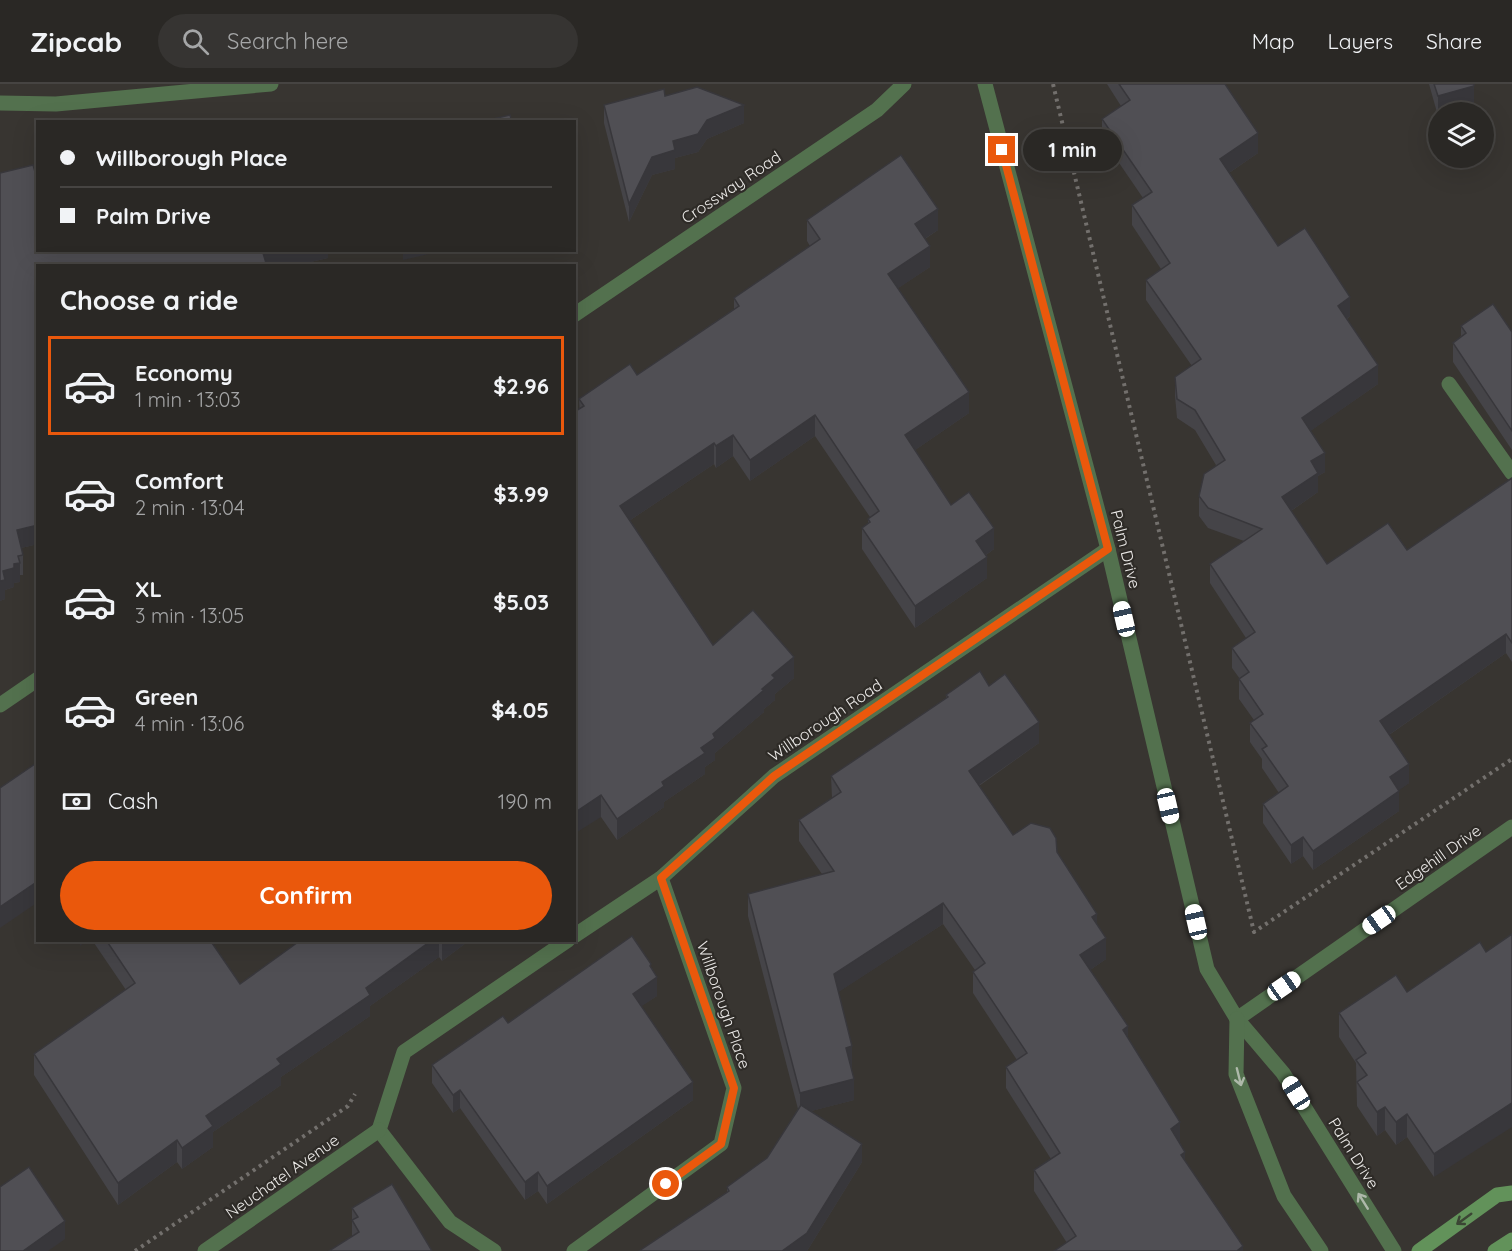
<!DOCTYPE html>
<html lang="en">
<head>
<meta charset="utf-8">
<style>
  :root { --surface:#2a2825; --page:#363432; --text:#f1f3f6; --muted:#a5a6a7; --line:#464442; --accent:#ea580c }
  body { margin:0; font-family:Quicksand,sans-serif; background:var(--page); color:var(--text); height:100vh; display:flex; flex-direction:column; font-size:22px; white-space:nowrap }
  * { box-sizing:border-box; margin:0 }
  p { font-size:20px; color:var(--muted) }
  .icon { flex:none; width:33px; height:33px; fill:none; stroke:currentColor; stroke-width:2; stroke-linecap:round; stroke-linejoin:round }
  .map { position:relative; flex:1; overflow:hidden }
  .drawer { position:absolute; left:36px; top:180px; width:540px; height:678px; display:flex; flex-direction:column; background:var(--surface); border-radius:0px; box-shadow:0 6px 24px #0002,0 0 0 2px var(--line) }
  .drawer>* { flex:none }
  .banner { position:absolute; left:36px; top:36px; width:540px; height:132px; border-radius:0px; box-shadow:0 6px 24px #0002,0 0 0 2px var(--line); display:grid; align-content:center; height:132px; padding:0 24px; background:var(--surface) }
  .tools { position:absolute; left:1428px; top:18px; display:grid; gap:12px }
  .tools a { display:grid; place-items:center; width:66px; height:66px; border-radius:50%; background:var(--surface); box-shadow:0 6px 24px #0002,0 0 0 2px var(--line); font-size:30px }
  .end { position:absolute; width:27px; height:27px; margin:-14px; border:8px solid #ea580c; background:#fff; box-shadow:0 0 0 3px #fff }
  .from { border-radius:50% }
  .bubble { position:absolute; height:42px; border-radius:21px; background:var(--surface); box-shadow:0 6px 24px #0002,0 0 0 2px var(--line); font-size:20px; font-weight:800; line-height:42px; text-align:center }
  .car { position:absolute; width:18px; height:36px; margin:-18px -9px; border-radius:8px; box-shadow:0 0 4px 2px #0007; background:linear-gradient(#fff 24%,#345 0 40%,#fff 0 76%,#345 0 86%,#fff 0) }
  .banner b { display:flex; align-items:center; gap:21px; height:57px; font-size:22px }
  .banner b+b { border-top:2px solid var(--line) }
  .banner i { width:15px; height:15px; background:var(--text) }
  ul { padding:0; list-style:none }
  li { display:flex; align-items:center; gap:18px; height:99px; margin:0 12px 9px; padding:0 12px; border:3px solid transparent; border-radius:0px }
  li div { flex:1 }
  li b { display:block; font-size:22px }
  li em { font-style:normal; font-weight:800 }
  li.current { border-color:var(--accent) }
  li>.icon { width:54px; height:54px; stroke-width:1.5 }
  h2 { padding:0 24px; font-size:27px; line-height:72px }
  .pay { display:flex; align-items:center; gap:15px; height:66px; padding:0 24px; font-size:22px }
  .pay p { margin-inline-start:auto }
  .cta { display:flex; gap:12px; margin-top:auto; padding:12px 24px }
  .cta a { flex:1; height:69px; border-radius:36px; background:var(--accent); color:#fff; font-size:24px; font-weight:800; line-height:69px; text-align:center }
  header { display:flex; align-items:center; gap:36px; box-sizing:border-box; height:84px; padding:0 30px; background:var(--surface); border-bottom:2px solid var(--line) }
  header strong { font-size:28px }
  nav { display:flex; gap:33px; margin-inline-start:auto; font-size:21px }
  .search { width:420px; height:54px; background:var(--page); display:flex; align-items:center; gap:15px; box-sizing:border-box; padding:0 21px; border-radius:33px; color:var(--muted); font-size:22px }
  .map>svg:first-child { display:block }
</style>
</head>
<body>
<header>
<strong>Zipcab</strong>
<div class="search"><svg class="icon" aria-label="search" viewBox="0 0 24 24"><circle cx="10" cy="10" r="6"/><path d="M15 15l6 6"/></svg>Search here</div>
<nav><a>Map</a><a>Layers</a><a>Share</a></nav>
</header>
<div class="map">
<svg width="1512" height="1167" viewBox="0 0 1512 1167">
  <rect width="100%" height="100%" fill="#383531"/>
  <g fill="none" stroke-linecap="round" stroke-linejoin="round">
    <!-- path -->
    <g stroke="#73706d" stroke-width="4" stroke-dasharray="3 4.5" stroke-linecap="butt">
      <polyline points="1053,0 1254,848 1512,675"/>
      <polyline points="135,1167 348,1022 355,1010"/>
    </g>
    <!-- lane -->
    <polyline stroke="#53714e" stroke-width="15" points="1449,300 1512,389"/>
    <!-- street -->
    <g stroke="#53714e" stroke-width="15">
      <polyline points="985,0 1108,465 1207,885 1237,935 1283,989 1394,1167"/>
      <polyline points="0,19 56,20 271,0"/>
      <polyline points="574,231 877,26 904,0"/>
      <polyline points="0,621 38,595"/>
      <polyline points="574,852 661,794 774,692 1108,465"/>
      <polyline points="1237,935 1512,743"/>
      <polyline points="1237,935 1236,990 1284,1112 1321,1167"/>
      <polyline points="379,1046 404,968 568,856"/>
      <polyline points="379,1046 450,1138 494,1167"/>
      <polyline points="205,1167 379,1046"/>
      <polyline points="574,1167 721,1060 734,1004 661,794"/>
    </g>
    <!-- secondary -->
    <g stroke="#62925a" stroke-width="15">
      <polyline points="1419,1167 1497,1111 1512,1109"/>
      <polyline points="1495,1167 1512,1156"/>
    </g>
  </g>
  <!-- wall -->
  <g fill="#454448">
    <polygon points="1107,0 1225,0 1258,69 1229,89 1278,162 1350,232 1347,235 1378,300 1310,347 1325,388 1318,392 1318,408 1291,427 1327,480 1407,466 1512,394 1512,578 1506,569 1389,651 1409,699 1398,706 1399,727 1313,786 1303,772 1291,780 1263,739 1263,720 1279,709 1262,684 1262,675 1250,658 1250,639 1254,636 1239,615 1239,595 1240,595 1232,584 1232,564 1246,554 1210,499 1210,480 1244,457 1208,444 1199,432 1199,412 1216,381 1195,346 1177,334 1175,312 1175,293 1192,282 1146,216 1146,196 1161,185 1132,141 1132,121 1143,114 1102,54 1102,35 1121,22"/>
    <polygon points="1429,0 1474,0 1474,22 1451,28 1438,28 1438,32"/>
    <polygon points="665,12 744,39 707,55 698,68 675,74 675,85 652,91 629,138 604,39 604,21"/>
    <polygon points="0,89 328,166 328,174 293,182 38,182 38,460 21,464 23,471 23,491 20,491 20,498 14,499 14,503 5,506 5,515 0,517"/>
    <polygon points="807,136 938,146 925,155 930,183 898,204 969,329 915,366 951,421 994,465 986,471 987,494 915,544 862,465 862,444 868,440 868,435 870,433 815,352 750,397 733,372 716,384 714,380 629,437 713,561 794,594 775,610 775,616 764,625 764,628 715,669 715,676 705,683 705,690 664,718 664,723 617,756 601,733 579,315 637,291 734,225 734,214 810,162 807,157"/>
    <polygon points="1461,242 1512,248 1512,366 1453,278 1453,259 1461,252"/>
    <polygon points="989,602 1039,659 979,702 1013,751 1057,768 1097,840 1106,875 1090,886 1128,955 1180,1059 1185,1077 1243,1167 1067,1159 1034,1107 1034,1086 1051,1075 1006,1004 1006,983 1017,976 973,909 973,888 975,886 943,840 838,908 852,983 851,984 854,1016 811,1027 862,1078 807,1167 639,1167 727,1108 727,1103 767,1074 798,1025 748,832 748,810 822,790 799,757 799,736 832,714 831,692 946,614 946,611"/>
    <polygon points="92,856 210,856 240,900 301,856 470,856 442,877 439,873 370,922 370,932 281,993 281,1001 213,1048 213,1063 182,1085 177,1078 118,1121 34,991 34,970 126,906"/>
    <polygon points="1480,858 1434,1093 1407,1053 1396,1061 1385,1046 1377,1052 1357,1022 1356,979 1339,953 1339,929 1407,908"/>
    <polygon points="657,912 641,922 693,1016 547,1120 538,1107 525,1116 460,1024 453,1029 432,999 432,981 508,939"/>
    <polygon points="352,1124 432,1167 352,1152"/>
  </g>
  <!-- shaded-wall -->
  <g fill="#38373b">
    <polygon points="1474,2 1474,22 1451,28 1438,28 1438,32 1438,12"/>
    <polygon points="744,21 744,39 707,55 698,68 675,74 675,85 652,91 629,138 629,120 652,73 673,57 707,36"/>
    <polygon points="1258,49 1258,69 1220,95 1220,75"/>
    <polygon points="938,125 938,146 915,161 915,140"/>
    <polygon points="930,162 930,183 888,211 888,190"/>
    <polygon points="274,166 328,166 328,174 293,182 262,182 263,169"/>
    <polygon points="403,166 446,166 403,176"/>
    <polygon points="1350,213 1350,232 1338,241 1338,222"/>
    <polygon points="1378,281 1378,300 1302,353 1302,334"/>
    <polygon points="969,308 969,329 905,373 905,351"/>
    <polygon points="815,331 815,352 750,397 750,376"/>
    <polygon points="733,351 733,372 716,384 716,362"/>
    <polygon points="714,359 714,380 620,443 620,422"/>
    <polygon points="1325,369 1325,388 1318,392 1318,408 1282,433 1282,413 1311,377"/>
    <polygon points="38,441 38,460 17,465 17,446"/>
    <polygon points="994,444 994,465 976,478 976,457"/>
    <polygon points="987,473 987,494 915,544 915,522"/>
    <polygon points="20,479 20,498 14,499 14,503 5,506 5,515 0,517 0,497 3,487 14,480"/>
    <polygon points="1506,550 1506,569 1380,657 1380,637"/>
    <polygon points="794,573 794,594 775,610 775,616 764,625 764,628 715,669 715,676 705,683 705,690 664,718 664,723 617,756 617,735 662,698 701,664 713,650 762,605 772,591"/>
    <polygon points="1039,638 1039,659 969,708 969,687"/>
    <polygon points="1409,680 1409,699 1390,713 1390,693"/>
    <polygon points="1399,707 1399,727 1313,786 1313,767"/>
    <polygon points="601,711 601,733 574,750 574,729"/>
    <polygon points="1303,753 1303,772 1291,780 1291,761"/>
    <polygon points="38,797 38,818 0,844 0,823"/>
    <polygon points="943,819 943,840 834,911 834,890"/>
    <polygon points="1097,830 1097,851 1092,833"/>
    <polygon points="1106,854 1106,875 1080,893 1080,871"/>
    <polygon points="80,856 88,856 80,862"/>
    <polygon points="432,856 439,856 439,873 370,922 370,932 281,993 281,1001 213,1048 213,1063 182,1085 182,1064 206,1032 366,904"/>
    <polygon points="442,856 470,856 442,877"/>
    <polygon points="651,880 651,897 657,893 657,912 633,928 633,910"/>
    <polygon points="1128,942 1128,963 1123,946"/>
    <polygon points="852,962 852,983 846,985 846,964"/>
    <polygon points="854,995 854,1016 800,1030 800,1009"/>
    <polygon points="693,998 693,1016 547,1120 547,1102"/>
    <polygon points="460,1006 460,1024 453,1029 453,1011"/>
    <polygon points="1512,1019 1512,1043 1434,1093 1434,1070"/>
    <polygon points="1385,1023 1385,1046 1377,1052 1377,1028"/>
    <polygon points="1407,1030 1407,1053 1396,1061 1396,1038"/>
    <polygon points="1180,1038 1180,1059 1171,1066 1171,1045"/>
    <polygon points="177,1056 177,1078 118,1121 118,1099"/>
    <polygon points="862,1060 862,1078 807,1167 782,1167"/>
    <polygon points="1185,1068 1185,1089 1181,1071"/>
    <polygon points="538,1088 538,1107 525,1116 525,1098"/>
    <polygon points="65,1137 65,1155 48,1167 23,1167"/>
    <polygon points="1243,1162 1243,1167 1238,1167 1238,1166"/>
  </g>
  <!-- building -->
  <g fill="#504f54" stroke="#38373b" stroke-width="1.5">
    <polygon points="1119,0 1225,0 1258,49 1220,75 1278,162 1305,144 1350,213 1338,222 1378,281 1302,334 1325,369 1311,377 1318,389 1282,413 1327,480 1388,439 1407,466 1512,394 1512,559 1506,550 1380,637 1409,680 1390,693 1399,707 1313,767 1303,753 1291,761 1263,720 1288,702 1262,665 1267,662 1250,639 1263,630 1239,595 1249,588 1232,564 1255,548 1210,480 1262,445 1208,424 1199,412 1204,390 1225,376 1195,326 1177,315 1175,293 1201,275 1146,196 1170,179 1132,121 1152,108 1102,35 1130,16"/>
    <polygon points="1434,0 1474,0 1474,2 1438,12"/>
    <polygon points="697,3 744,21 707,36 698,50 673,57 675,66 652,73 629,120 604,21 664,5 665,12"/>
    <polygon points="510,31 512,38 480,38"/>
    <polygon points="901,71 938,125 915,140 930,162 888,190 969,308 905,351 951,421 969,408 994,444 976,457 987,473 915,522 862,444 870,438 868,435 879,427 815,331 750,376 733,351 716,362 714,359 620,422 713,561 753,526 794,573 772,591 775,594 762,605 764,606 713,650 715,654 701,664 705,669 662,698 664,702 617,735 601,711 574,729 574,328 584,322 579,315 630,280 637,291 739,222 734,214 820,155 807,136"/>
    <polygon points="33,81 38,98 38,166 274,166 263,169 266,179 262,180 263,182 38,182 38,441 17,446 23,471 18,472 20,479 14,480 14,484 3,487 5,496 0,497 0,89"/>
    <polygon points="1493,220 1512,248 1512,347 1453,259 1466,249 1461,242"/>
    <polygon points="980,587 989,602 1005,590 1039,638 969,687 1013,751 1031,739 1050,744 1056,754 1057,768 1097,830 1092,833 1106,854 1080,871 1128,942 1123,946 1180,1038 1171,1045 1185,1068 1181,1071 1243,1162 1238,1166 1239,1167 1054,1167 1076,1152 1034,1086 1060,1069 1006,983 1027,969 973,888 985,879 943,819 834,890 852,962 846,964 854,995 800,1009 748,810 834,787 799,736 841,708 831,692 948,613 946,611"/>
    <polygon points="38,678 38,797 0,823 0,704"/>
    <polygon points="1512,850 1512,1019 1434,1070 1407,1030 1396,1038 1385,1023 1377,1028 1357,998 1367,991 1356,976 1366,969 1339,929 1396,891 1407,908 1480,858 1486,868"/>
    <polygon points="632,852 651,880 650,882 657,893 633,910 693,998 547,1102 538,1088 525,1098 460,1006 453,1011 432,981 503,932 508,939"/>
    <polygon points="106,856 210,856 240,900 301,856 432,856 366,904 370,911 277,975 281,980 206,1032 213,1042 182,1064 177,1056 118,1099 34,970 135,899"/>
    <polygon points="801,1021 862,1060 807,1149 782,1167 639,1167 729,1107 727,1103 767,1074"/>
    <polygon points="29,1083 65,1137 23,1167 0,1167 0,1103"/>
    <polygon points="392,1100 432,1167 329,1167 359,1148 352,1136 358,1133 352,1124"/>
  </g>
  <!-- one-way arrows -->
  <defs><path id="oneway-shaft" d="M-6 0H5M1.5-3L5.5 0L1.5 3" fill="none" stroke-width="1.6" stroke-linecap="round" stroke-linejoin="round" transform="scale(1.5)"/></defs>
  <g stroke="#aeb9aa">
    <use href="#oneway-shaft" transform="translate(1239 993) rotate(76)"/>
    <use href="#oneway-shaft" transform="translate(1363 1117) rotate(-122)"/>
  </g>
  <use stroke="#3b4534" href="#oneway-shaft" transform="translate(1464 1135) rotate(144)"/>
  <g fill="none" stroke-linecap="round" stroke-linejoin="round">
    <!-- route -->
    <polyline stroke="#ea580c" stroke-width="8" points="666,1100 721,1060 734,1004 661,794 774,692 1108,465 1002,66"/>
  </g>
  <g text-anchor="middle" stroke-width="4.5" stroke-linejoin="round" paint-order="stroke">
    <!-- street labels -->
    <g font-size="16" fill="#ebe9e7" stroke="#2e2b27">
      <text transform="translate(731 103) rotate(-34)" y="6">Crossway Road</text>
      <text transform="translate(1126 465) rotate(76)" y="6">Palm Drive</text>
      <text transform="translate(825 636) rotate(-34)" y="6">Willborough Road</text>
      <text transform="translate(1438 773) rotate(-35)" y="6">Edgehill Drive</text>
      <text transform="translate(724 921) rotate(71)" y="6">Willborough Place</text>
      <text transform="translate(1354 1069) rotate(58)" y="6">Palm Drive</text>
      <text transform="translate(282 1092) rotate(-35)" y="6">Neuchatel Avenue</text>
    </g>
  </g>
</svg>
<div class="tools">
<a><svg class="icon" aria-label="layers" viewBox="0 0 24 24"><path d="M12 4l9 5-9 5-9-5zM3 14l9 5 9-5"/></svg></a>
</div>
<i class="end from" style="left:666px;top:1100px"></i>
<i class="end" style="left:1002px;top:66px"></i>
<div class="bubble" style="left:1023px;top:45px;width:99px">1 min</div>
<i class="car" style="left:1124px;top:535px;rotate:347deg"></i>
<i class="car" style="left:1168px;top:722px;rotate:167deg"></i>
<i class="car" style="left:1379px;top:836px;rotate:235deg"></i>
<i class="car" style="left:1196px;top:838px;rotate:347deg"></i>
<i class="car" style="left:1284px;top:902px;rotate:55deg"></i>
<i class="car" style="left:1296px;top:1009px;rotate:328deg"></i>
<div class="banner">
<b><i class="from"></i>Willborough Place</b>
<b><i></i>Palm Drive</b>
</div>
<section class="drawer">
<h2>Choose a ride</h2>
<ul>
<li class="current"><svg class="icon" aria-label="car" viewBox="0 0 24 24"><path d="M5 17H2v-5l4-1 3-4h7l3 4 3 1v5h-3M9 17h6M6 11h13"/><circle cx="7" cy="17" r="2"/><circle cx="17" cy="17" r="2"/></svg><div><b>Economy</b><p>1 min · 13:03</p></div><em>$2.96</em></li>
<li><svg class="icon" aria-label="car" viewBox="0 0 24 24"><path d="M5 17H2v-5l4-1 3-4h7l3 4 3 1v5h-3M9 17h6M6 11h13"/><circle cx="7" cy="17" r="2"/><circle cx="17" cy="17" r="2"/></svg><div><b>Comfort</b><p>2 min · 13:04</p></div><em>$3.99</em></li>
<li><svg class="icon" aria-label="car" viewBox="0 0 24 24"><path d="M5 17H2v-5l4-1 3-4h7l3 4 3 1v5h-3M9 17h6M6 11h13"/><circle cx="7" cy="17" r="2"/><circle cx="17" cy="17" r="2"/></svg><div><b>XL</b><p>3 min · 13:05</p></div><em>$5.03</em></li>
<li><svg class="icon" aria-label="car" viewBox="0 0 24 24"><path d="M5 17H2v-5l4-1 3-4h7l3 4 3 1v5h-3M9 17h6M6 11h13"/><circle cx="7" cy="17" r="2"/><circle cx="17" cy="17" r="2"/></svg><div><b>Green</b><p>4 min · 13:06</p></div><em>$4.05</em></li>
</ul>
<div class="pay"><svg class="icon" aria-label="cash" viewBox="0 0 24 24"><path d="M3 7h18v10H3z"/><circle cx="12" cy="12" r="2"/></svg>Cash<p>190 m</p></div>
<div class="cta"><a>Confirm</a></div>
</section>
</div>
</body>
</html>
